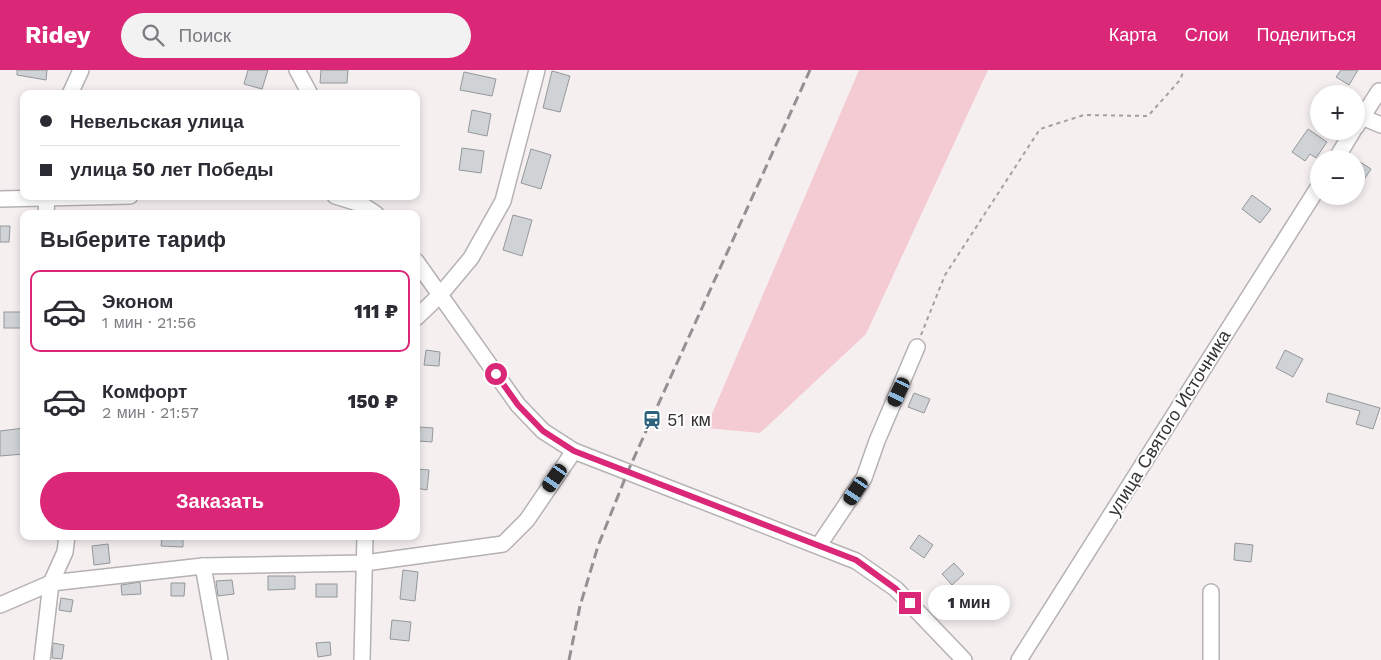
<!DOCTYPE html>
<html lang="ru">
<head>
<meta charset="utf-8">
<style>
  :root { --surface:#fff; --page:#f2f2f3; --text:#2b2b33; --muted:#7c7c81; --line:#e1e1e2; --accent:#db2777 }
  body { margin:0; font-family:"Work Sans",sans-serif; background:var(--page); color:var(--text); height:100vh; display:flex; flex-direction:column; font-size:19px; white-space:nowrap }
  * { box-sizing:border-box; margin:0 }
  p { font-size:16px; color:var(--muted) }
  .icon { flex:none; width:28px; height:28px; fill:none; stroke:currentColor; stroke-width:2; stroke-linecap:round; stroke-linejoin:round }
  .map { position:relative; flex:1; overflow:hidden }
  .drawer { position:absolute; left:20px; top:140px; width:400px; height:330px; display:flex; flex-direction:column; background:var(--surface); border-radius:10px; box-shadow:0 2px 8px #0003 }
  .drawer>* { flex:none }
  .guide { position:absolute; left:20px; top:20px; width:400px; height:110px; border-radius:10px; box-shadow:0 2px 8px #0003; display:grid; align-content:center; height:110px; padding:0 20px; background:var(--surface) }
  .tools { position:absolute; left:1310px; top:15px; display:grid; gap:10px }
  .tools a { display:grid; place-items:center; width:55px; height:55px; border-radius:50%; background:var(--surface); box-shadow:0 2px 8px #0003; font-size:25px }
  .end { position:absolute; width:22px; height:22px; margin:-11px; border:6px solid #db2777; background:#fff; box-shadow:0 0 0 2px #fff }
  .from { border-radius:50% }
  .bubble { position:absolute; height:35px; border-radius:18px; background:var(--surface); box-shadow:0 2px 8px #0003; font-size:16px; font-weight:800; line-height:35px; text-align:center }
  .car { position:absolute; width:15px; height:30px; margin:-15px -8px; border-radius:6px; box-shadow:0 0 4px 1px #0007; background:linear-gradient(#222 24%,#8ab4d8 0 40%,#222 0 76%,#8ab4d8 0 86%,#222 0) }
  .guide b { display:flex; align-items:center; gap:18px; height:48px; font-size:19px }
  .guide b+b { border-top:1px solid var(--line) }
  .guide i { width:12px; height:12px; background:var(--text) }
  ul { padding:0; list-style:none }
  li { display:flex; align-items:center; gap:15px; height:82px; margin:0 10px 8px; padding:0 10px; border:2px solid transparent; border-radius:10px }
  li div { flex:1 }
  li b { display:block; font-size:19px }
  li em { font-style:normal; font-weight:800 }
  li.active { border-color:var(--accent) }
  li>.icon { width:45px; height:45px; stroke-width:1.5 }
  h2 { padding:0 20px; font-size:22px; line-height:60px }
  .primary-button { display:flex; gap:10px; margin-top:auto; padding:10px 20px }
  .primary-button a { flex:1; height:58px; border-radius:30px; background:var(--accent); color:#fff; font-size:20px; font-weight:800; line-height:58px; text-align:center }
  header { display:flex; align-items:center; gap:30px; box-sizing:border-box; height:70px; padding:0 25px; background:var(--accent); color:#fff }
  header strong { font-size:24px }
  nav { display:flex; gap:28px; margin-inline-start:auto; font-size:18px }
  .search { width:350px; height:45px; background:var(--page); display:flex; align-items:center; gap:12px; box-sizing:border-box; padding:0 18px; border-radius:28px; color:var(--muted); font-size:19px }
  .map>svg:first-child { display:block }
</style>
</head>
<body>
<header>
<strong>Ridey</strong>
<div class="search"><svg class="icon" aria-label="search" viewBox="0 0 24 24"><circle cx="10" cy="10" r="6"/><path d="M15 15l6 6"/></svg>Поиск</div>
<nav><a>Карта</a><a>Слои</a><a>Поделиться</a></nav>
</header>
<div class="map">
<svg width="1381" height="590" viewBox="0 0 1381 590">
  <rect width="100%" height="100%" fill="#f5eff0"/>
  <!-- green -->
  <polygon fill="#f4cbd3" points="859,0 988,0 866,264 760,363 706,358"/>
  <!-- building -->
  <g fill="#cfd3d6" stroke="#94989b">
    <polygon points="17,0 47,0 46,10 17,5"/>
    <polygon points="248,0 268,0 262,19 244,14"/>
    <polygon points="321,0 348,0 347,13 320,13"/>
    <polygon points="1341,0 1358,0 1349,15 1336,7"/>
    <polygon points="552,1 570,6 560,42 543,38"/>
    <polygon points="464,2 496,9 492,26 460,20"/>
    <polygon points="472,40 491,44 487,66 468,62"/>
    <polygon points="1308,59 1327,72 1316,88 1310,84 1305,91 1292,82"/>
    <polygon points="462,78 484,81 481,103 459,100"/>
    <polygon points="531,79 551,85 541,119 521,113"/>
    <polygon points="1360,92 1371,99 1356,122 1356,98"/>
    <polygon points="1252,125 1271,139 1260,153 1242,139"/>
    <polygon points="513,145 532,150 522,186 503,180"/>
    <polygon points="0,156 10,156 9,172 0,172"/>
    <rect x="4" y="242" width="20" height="16"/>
    <polygon points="426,280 440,282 439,296 424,295"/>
    <polygon points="1285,280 1303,289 1293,307 1276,298"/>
    <polygon points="914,323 930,329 924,343 908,337"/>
    <polygon points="1328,323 1380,338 1373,359 1356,354 1360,341 1326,332"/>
    <polygon points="420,357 433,358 432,372 419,371"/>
    <polygon points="24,358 24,384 0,386 0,361"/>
    <polygon points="416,399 429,400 427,420 416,418"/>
    <polygon points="919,465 933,475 924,488 910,478"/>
    <polygon points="162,466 183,466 183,477 161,476"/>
    <polygon points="1235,473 1253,475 1251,492 1234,490"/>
    <polygon points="108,474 110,493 94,495 92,476"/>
    <polygon points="954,493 964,504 952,515 942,504"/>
    <polygon points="403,500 418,502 415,531 400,529"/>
    <polygon points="268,506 295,506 295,519 268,520"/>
    <polygon points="232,510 234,524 218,526 216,511"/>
    <polygon points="140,512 141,524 122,525 121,515"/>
    <polygon points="171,513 185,513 184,526 171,526"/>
    <rect x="316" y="514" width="21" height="13"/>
    <polygon points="61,528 73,530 71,542 59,540"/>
    <polygon points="392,550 411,552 409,571 390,569"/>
    <polygon points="330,572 331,585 318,587 316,573"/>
    <polygon points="53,573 64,575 62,589 52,588"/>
  </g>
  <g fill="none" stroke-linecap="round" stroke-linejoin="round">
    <!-- minor casing -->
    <g stroke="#b6b1b2" stroke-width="18">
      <g id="minor">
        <polyline points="297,0 310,24"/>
        <polyline points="70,24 81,0"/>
        <polyline points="1362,47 1381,55"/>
        <polyline points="1356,57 1379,21 1381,22"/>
        <polyline points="1336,89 1353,61"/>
        <polyline points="335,126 361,134 376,144"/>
        <polyline points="0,129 130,126"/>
        <polyline points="46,144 47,126"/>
        <polyline points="416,191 518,335 543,361 574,381 856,491 896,519 964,590"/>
        <polyline points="416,248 440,225 471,188 503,131 537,0"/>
        <polyline points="819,475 864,408 877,371 917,277"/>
        <polyline points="203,496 220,590"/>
        <polyline points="1211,522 1211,590"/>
        <polyline points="0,535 51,513 203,496 365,493 503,474 527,450 574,381"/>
        <polyline points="42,590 51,513 65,482 67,466"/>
        <polyline points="362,590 365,466"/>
        <polyline points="1019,590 1319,116"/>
      </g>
    </g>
    <!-- path -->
    <polyline stroke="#a49fa0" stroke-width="2" stroke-dasharray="4 4" stroke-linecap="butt" points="921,265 945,205 1040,59 1084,45 1148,46 1180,10 1184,0"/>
    <!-- minor -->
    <use href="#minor" stroke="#fff" stroke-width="15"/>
    <!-- rail -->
    <polyline stroke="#959192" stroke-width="3" stroke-dasharray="10 5" stroke-linecap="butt" points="569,590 580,536 598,476 628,401 810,0"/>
  </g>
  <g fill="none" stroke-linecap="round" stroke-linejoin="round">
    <!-- route -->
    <polyline stroke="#db2777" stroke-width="6" points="496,304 518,335 543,361 574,381 856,490 896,519 910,533"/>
  </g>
  <!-- icons -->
  <defs>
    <g id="station-bare" transform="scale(1.5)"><path d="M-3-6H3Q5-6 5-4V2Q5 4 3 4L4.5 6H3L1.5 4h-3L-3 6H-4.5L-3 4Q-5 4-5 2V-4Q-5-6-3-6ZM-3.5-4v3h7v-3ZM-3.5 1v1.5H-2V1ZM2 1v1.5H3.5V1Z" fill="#2d637e" stroke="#fffefe" stroke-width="2.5" paint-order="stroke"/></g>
  </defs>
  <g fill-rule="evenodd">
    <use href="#station-bare" x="652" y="350"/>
  </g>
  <g text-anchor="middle" stroke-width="4" stroke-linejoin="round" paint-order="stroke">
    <!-- poi labels -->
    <g font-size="18" fill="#343232" stroke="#fffefe" text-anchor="start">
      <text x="667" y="356">51 км</text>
    </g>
    <!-- street labels -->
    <g font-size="18" fill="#343232" stroke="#fffefe">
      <text transform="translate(1169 353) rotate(-58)" y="6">улица Святого Источника</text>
    </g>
  </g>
</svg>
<div class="tools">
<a>+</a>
<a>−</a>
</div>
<i class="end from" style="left:496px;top:304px"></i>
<i class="end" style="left:910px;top:533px"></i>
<div class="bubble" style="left:928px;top:515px;width:82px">1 мин</div>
<i class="car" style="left:899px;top:322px;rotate:205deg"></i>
<i class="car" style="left:555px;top:408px;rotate:215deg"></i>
<i class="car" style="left:856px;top:421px;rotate:214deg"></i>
<div class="guide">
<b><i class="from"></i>Невельская улица</b>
<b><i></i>улица 50 лет Победы</b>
</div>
<section class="drawer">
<h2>Выберите тариф</h2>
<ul>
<li class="active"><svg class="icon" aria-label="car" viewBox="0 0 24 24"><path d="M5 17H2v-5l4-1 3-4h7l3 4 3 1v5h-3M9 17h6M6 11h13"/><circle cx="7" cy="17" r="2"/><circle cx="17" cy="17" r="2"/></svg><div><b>Эконом</b><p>1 мин · 21:56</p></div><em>111 ₽</em></li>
<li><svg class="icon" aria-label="car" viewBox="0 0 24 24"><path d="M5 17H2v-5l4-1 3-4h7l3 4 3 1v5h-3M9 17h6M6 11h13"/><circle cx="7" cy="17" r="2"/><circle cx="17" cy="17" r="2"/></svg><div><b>Комфорт</b><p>2 мин · 21:57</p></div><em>150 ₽</em></li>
</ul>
<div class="primary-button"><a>Заказать</a></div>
</section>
</div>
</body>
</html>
